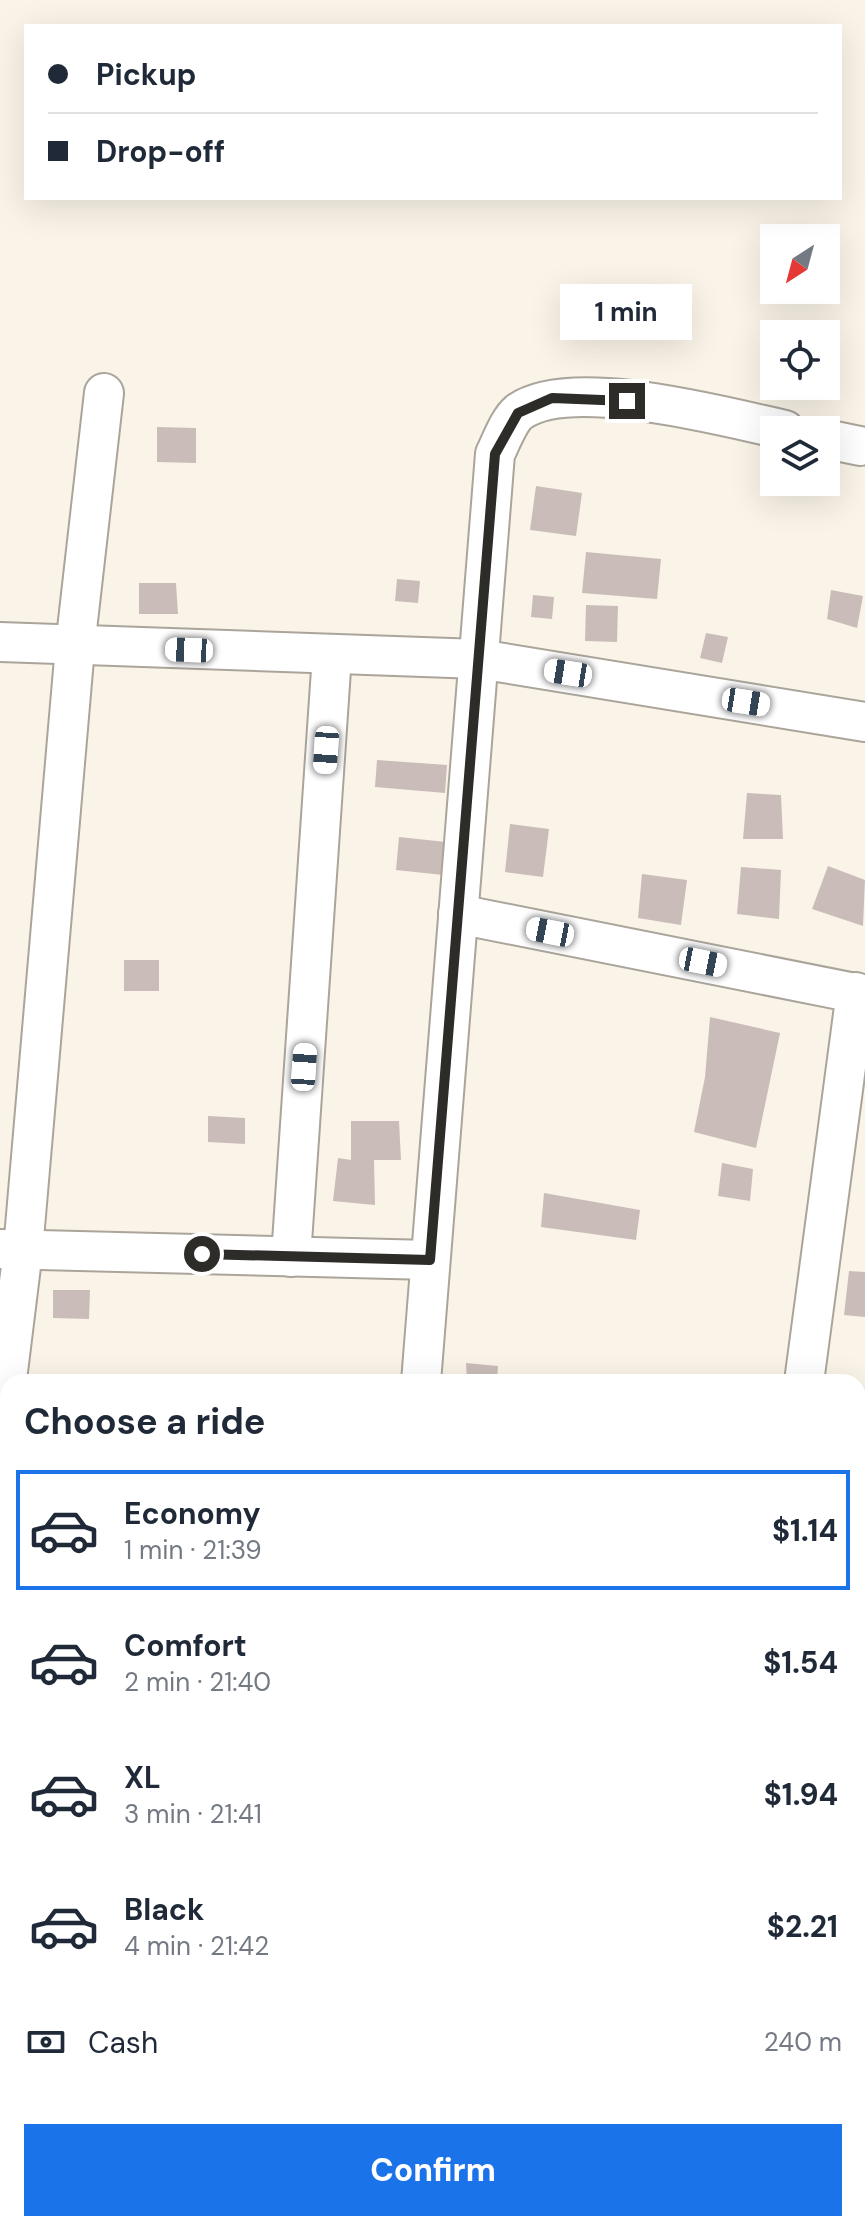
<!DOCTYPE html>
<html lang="en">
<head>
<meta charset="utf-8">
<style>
  :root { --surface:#fff; --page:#f2f2f3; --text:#1f2937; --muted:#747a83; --line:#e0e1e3; --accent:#1a73e8 }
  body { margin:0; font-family:"DM Sans",sans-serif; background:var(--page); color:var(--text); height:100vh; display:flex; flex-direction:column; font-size:30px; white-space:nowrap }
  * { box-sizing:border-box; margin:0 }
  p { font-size:26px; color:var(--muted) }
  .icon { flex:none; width:44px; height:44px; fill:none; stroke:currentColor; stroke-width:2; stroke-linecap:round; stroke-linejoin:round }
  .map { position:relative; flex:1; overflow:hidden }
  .side { position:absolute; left:0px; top:1374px; width:866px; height:858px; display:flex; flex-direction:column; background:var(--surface); border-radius:24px 24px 0 0; box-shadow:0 8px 32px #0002 }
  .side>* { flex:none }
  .top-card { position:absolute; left:24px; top:24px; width:818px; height:176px; border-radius:0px; box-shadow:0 8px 32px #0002; display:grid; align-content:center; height:176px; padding:0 24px; background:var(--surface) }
  .needle { width:52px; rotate:216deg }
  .controls { position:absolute; left:760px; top:224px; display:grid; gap:16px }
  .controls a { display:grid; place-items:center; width:80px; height:80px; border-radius:0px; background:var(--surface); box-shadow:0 8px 32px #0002; font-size:40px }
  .end { position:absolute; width:36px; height:36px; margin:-18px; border:10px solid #2e2c28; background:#fff; box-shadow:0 0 0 4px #fff }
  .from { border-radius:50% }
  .bubble { position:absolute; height:56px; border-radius:0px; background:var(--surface); box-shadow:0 8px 32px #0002; font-size:26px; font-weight:700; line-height:56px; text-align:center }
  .car { position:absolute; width:24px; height:48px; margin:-24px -12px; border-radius:10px; box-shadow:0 0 6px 2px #0007; background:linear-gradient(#fff 24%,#345 0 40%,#fff 0 76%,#345 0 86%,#fff 0) }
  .top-card b { display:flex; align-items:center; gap:28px; height:76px; font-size:30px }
  .top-card b+b { border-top:2px solid var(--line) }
  .top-card i { width:20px; height:20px; background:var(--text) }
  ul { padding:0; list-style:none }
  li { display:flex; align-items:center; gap:24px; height:120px; margin:0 16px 12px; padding:0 8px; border:4px solid transparent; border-radius:0px }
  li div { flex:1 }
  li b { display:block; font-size:30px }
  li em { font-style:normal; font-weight:700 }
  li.active { border-color:var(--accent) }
  li>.icon { width:72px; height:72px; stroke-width:1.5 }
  h2 { padding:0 24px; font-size:36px; line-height:96px }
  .pay { display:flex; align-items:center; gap:20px; height:88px; padding:0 24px; font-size:30px }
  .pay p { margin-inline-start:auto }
  .button { display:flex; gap:16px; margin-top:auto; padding:16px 24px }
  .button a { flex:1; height:92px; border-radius:0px; background:var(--accent); color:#fff; font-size:32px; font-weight:700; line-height:92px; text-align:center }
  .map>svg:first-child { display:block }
</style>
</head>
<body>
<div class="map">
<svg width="865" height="2231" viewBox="0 0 865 2231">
  <rect width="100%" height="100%" fill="#faf4e8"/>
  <!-- building -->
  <g fill="#cabdb9">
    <polygon points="157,427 196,428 196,463 157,462"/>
    <polygon points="536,486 582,493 576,536 530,530"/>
    <polygon points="586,552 661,559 657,599 582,593"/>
    <polygon points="397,579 420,581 418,603 395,601"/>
    <polygon points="139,583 176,583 178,614 139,614"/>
    <polygon points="831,590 863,596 857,628 827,619"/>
    <polygon points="533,595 554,597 552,619 531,617"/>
    <polygon points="586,605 618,606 617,642 585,641"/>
    <polygon points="706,633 728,637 722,663 700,658"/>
    <polygon points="377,760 447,765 445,793 375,787"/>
    <polygon points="747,793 781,795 783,839 743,839"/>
    <polygon points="510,824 549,829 543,877 505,872"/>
    <polygon points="399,837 446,842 443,875 396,870"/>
    <polygon points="828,866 865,880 863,926 812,909"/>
    <polygon points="741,867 781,870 779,919 737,914"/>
    <polygon points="642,874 687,880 681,925 638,918"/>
    <rect x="124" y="960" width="35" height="31"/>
    <polygon points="710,1017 780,1033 756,1148 694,1132 705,1077"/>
    <polygon points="208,1116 245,1118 245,1144 208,1142"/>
    <polygon points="351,1121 399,1121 401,1160 374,1160 375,1205 333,1201 338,1158 351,1160"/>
    <polygon points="722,1163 753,1169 750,1201 718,1196"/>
    <polygon points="544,1193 640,1210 636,1240 541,1227"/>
    <polygon points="849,1271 865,1272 865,1317 844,1315"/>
    <polygon points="53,1290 90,1290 89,1319 53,1318"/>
    <polygon points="466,1363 498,1366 497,1382 467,1382"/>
  </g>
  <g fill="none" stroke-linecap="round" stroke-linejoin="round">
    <!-- minor casing -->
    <g stroke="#aaa49a" stroke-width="42">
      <g id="minor">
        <polyline points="826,439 860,446"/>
        <polyline points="0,642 479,659 865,722"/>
        <polyline points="458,914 865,995"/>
        <polyline points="0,1249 430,1260"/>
        <polyline points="291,1257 332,655"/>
        <path d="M 421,1382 L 495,454 C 501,442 509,420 519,412 C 570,375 725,417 785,430"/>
        <polyline points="804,1382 856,992"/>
        <polyline points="0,1436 23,1250 75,647 104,393"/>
        <polyline points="858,1480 865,1479"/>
        <polyline points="858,1564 865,1599"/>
        <polyline points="0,1681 8,1678"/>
        <polyline points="858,1885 865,1875"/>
        <polyline points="344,2231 347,2224"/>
        <polyline points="702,2231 706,2224"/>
      </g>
    </g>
    <!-- minor -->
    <use href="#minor" stroke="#fff" stroke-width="38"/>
  </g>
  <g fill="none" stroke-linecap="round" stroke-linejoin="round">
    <!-- route -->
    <polyline stroke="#2e2c28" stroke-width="10" points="202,1254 430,1260 495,454 518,413 552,398 627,401"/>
  </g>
</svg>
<div class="controls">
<a><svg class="needle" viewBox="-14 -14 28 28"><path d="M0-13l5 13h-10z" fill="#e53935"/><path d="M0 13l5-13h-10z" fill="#747a83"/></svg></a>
<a><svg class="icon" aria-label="locate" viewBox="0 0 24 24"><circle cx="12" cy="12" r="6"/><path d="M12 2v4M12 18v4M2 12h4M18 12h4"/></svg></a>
<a><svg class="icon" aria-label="layers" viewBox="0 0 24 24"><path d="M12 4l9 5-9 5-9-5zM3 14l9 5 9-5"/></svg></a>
</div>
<i class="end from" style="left:202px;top:1254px"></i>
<i class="end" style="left:627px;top:401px"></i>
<div class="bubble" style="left:560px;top:284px;width:132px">1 min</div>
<i class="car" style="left:189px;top:650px;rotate:272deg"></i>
<i class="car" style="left:568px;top:673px;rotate:279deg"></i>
<i class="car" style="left:746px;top:702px;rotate:99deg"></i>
<i class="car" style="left:326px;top:750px;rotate:184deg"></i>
<i class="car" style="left:550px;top:932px;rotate:281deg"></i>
<i class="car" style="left:703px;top:962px;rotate:101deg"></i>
<i class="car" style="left:304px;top:1067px;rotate:4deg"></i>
<div class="top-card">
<b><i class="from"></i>Pickup</b>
<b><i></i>Drop-off</b>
</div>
<section class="side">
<h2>Choose a ride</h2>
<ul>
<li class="active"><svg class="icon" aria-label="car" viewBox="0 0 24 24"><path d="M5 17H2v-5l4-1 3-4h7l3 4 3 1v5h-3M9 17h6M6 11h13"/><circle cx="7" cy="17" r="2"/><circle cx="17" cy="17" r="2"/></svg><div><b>Economy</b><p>1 min · 21:39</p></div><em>$1.14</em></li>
<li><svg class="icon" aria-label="car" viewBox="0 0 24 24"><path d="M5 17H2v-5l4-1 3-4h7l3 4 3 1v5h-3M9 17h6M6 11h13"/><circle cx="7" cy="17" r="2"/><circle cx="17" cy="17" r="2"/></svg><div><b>Comfort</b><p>2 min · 21:40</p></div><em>$1.54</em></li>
<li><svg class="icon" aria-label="car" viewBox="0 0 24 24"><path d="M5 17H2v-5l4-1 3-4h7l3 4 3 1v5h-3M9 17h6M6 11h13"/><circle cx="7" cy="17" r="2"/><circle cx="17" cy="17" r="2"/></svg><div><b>XL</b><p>3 min · 21:41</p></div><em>$1.94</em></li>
<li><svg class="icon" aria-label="car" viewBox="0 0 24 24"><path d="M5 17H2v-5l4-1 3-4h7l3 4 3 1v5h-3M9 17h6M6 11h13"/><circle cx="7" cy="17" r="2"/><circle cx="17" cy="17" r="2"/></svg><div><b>Black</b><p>4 min · 21:42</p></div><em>$2.21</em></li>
</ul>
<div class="pay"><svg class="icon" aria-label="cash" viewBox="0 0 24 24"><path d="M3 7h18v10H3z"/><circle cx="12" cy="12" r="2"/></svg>Cash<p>240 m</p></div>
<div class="button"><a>Confirm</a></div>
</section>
</div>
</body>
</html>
